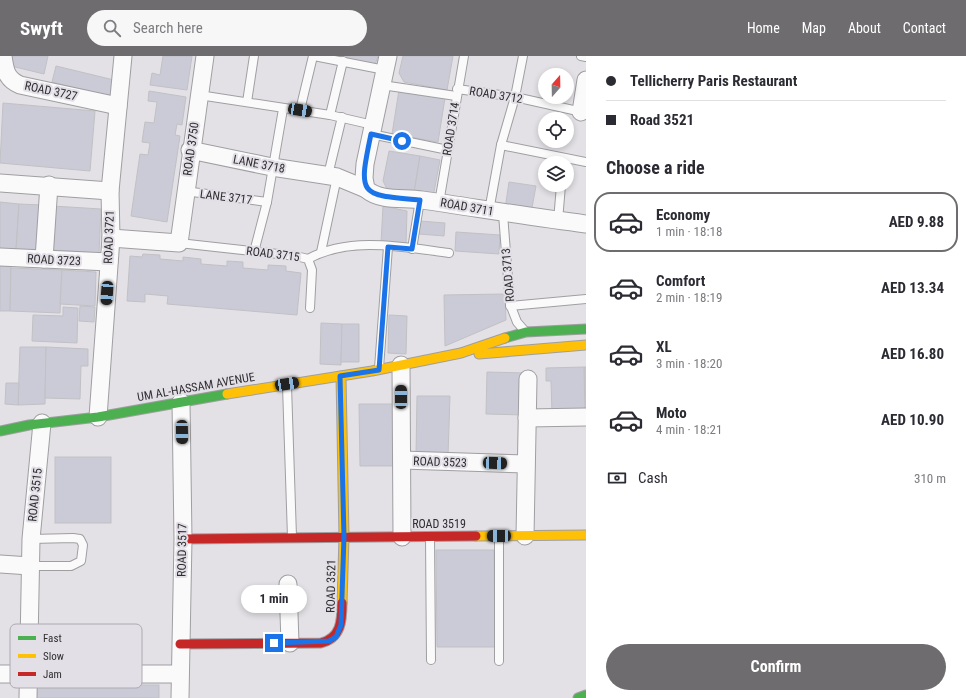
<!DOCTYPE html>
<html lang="en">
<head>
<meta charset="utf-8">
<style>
  :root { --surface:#fff; --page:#f7f7f7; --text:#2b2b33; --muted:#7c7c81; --line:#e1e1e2; --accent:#6e6c6f }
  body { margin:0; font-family:"Roboto Condensed",sans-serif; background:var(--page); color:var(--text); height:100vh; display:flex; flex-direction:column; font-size:15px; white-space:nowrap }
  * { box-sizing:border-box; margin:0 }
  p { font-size:13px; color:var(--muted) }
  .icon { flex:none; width:22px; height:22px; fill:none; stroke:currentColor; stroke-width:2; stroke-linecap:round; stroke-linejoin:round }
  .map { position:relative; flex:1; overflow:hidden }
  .details { display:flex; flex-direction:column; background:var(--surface); width:380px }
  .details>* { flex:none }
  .top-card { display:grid; align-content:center; height:88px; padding:0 20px; background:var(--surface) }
  .needle { width:26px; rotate:20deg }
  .controls { position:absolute; left:538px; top:12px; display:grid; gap:8px }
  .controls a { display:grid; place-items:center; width:36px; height:36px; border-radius:50%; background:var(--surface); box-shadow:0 2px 6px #0003; font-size:20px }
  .end { position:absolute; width:18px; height:18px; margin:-9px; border:5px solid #1a73e8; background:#fff; box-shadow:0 0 0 2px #fff }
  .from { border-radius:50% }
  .bubble { position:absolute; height:28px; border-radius:14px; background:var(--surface); box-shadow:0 2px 6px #0003; font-size:13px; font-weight:700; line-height:28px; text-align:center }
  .car { position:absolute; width:12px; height:24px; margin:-12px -6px; border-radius:5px; box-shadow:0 0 3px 1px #0007; background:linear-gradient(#222 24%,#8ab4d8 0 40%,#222 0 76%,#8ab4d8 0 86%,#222 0) }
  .top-card b { display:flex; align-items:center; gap:14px; height:38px; font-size:15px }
  .top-card b+b { border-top:1px solid var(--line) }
  .top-card i { width:10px; height:10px; background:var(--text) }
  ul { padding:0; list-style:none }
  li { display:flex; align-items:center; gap:12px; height:60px; margin:0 8px 6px; padding:0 12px; border:2px solid transparent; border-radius:16px }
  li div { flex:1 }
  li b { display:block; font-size:15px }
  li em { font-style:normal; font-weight:700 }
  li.on { border-color:var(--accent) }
  li>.icon { width:36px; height:36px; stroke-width:1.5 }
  h2 { padding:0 20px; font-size:18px; line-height:48px }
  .pay { display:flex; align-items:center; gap:10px; height:44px; padding:0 20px; font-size:15px }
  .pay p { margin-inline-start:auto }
  .cta { display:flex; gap:8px; margin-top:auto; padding:8px 20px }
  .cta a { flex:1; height:46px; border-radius:24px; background:var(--accent); color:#fff; font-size:16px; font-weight:700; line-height:46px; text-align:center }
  header { display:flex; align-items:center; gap:24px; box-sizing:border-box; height:56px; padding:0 20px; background:var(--accent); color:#fff }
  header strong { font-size:19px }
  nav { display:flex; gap:22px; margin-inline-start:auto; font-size:14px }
  .search { width:280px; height:36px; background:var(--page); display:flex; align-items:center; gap:10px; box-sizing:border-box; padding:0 14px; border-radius:22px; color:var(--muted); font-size:15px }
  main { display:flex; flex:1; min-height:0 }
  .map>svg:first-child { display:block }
</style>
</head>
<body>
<header>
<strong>Swyft</strong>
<div class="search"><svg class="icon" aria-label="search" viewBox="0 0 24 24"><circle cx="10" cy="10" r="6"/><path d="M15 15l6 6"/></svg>Search here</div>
<nav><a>Home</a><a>Map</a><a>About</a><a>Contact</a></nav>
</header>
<main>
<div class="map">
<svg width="586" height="642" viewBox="0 0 586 642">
  <rect width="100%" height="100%" fill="#e3e1e5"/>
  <!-- building -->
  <g fill="#cacbd6" stroke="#c1c1c5">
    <polygon points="13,0 48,0 44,18 11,10"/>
    <polygon points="163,0 192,0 187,34 150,29 152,17 160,19"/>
    <polygon points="346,0 378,0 375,9 345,4"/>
    <polygon points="403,0 453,0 447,34 404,26 399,17"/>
    <polygon points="56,10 114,24 110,40 52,26"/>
    <polygon points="399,34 445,42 438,86 392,78"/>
    <polygon points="149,35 186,41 182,69 177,68 175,79 180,80 167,166 131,160 140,98 148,99 150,87 142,86 145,66 154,67 157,46 148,45"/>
    <polygon points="3,47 95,55 90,115 0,107"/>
    <polygon points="389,95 420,100 414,137 387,133 383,125"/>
    <polygon points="420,100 440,104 433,141 414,137"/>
    <polygon points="509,126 536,130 531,157 505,153"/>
    <polygon points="0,146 19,148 16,194 0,193"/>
    <polygon points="19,148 41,149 38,196 16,194"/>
    <polygon points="53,150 101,153 99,197 51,194"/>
    <polygon points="383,150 407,155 406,188 381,187"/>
    <polygon points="420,165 445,167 444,180 419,178"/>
    <polygon points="456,176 500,179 499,198 455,195"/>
    <polygon points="143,198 160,199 160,203 183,205 183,201 201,203 201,208 227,210 227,205 243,206 243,212 268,214 268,209 286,210 286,215 301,217 297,259 167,248 168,240 145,238 145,246 127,245 130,200 142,201"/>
    <polygon points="0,209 11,210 10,255 0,255"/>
    <polygon points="11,212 62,214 60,257 10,255"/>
    <polygon points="62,214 96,216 95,250 60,248"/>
    <polygon points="505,238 506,264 445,290 444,239"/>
    <polygon points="80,250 95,251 94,266 79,265"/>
    <polygon points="63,251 78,252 77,287 32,285 33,259 63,260"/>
    <polygon points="389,259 407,260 406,298 388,297"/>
    <polygon points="321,267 342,268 341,309 320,308"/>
    <polygon points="342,268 359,268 359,306 341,306"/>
    <polygon points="20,291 46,291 45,348 18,349"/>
    <polygon points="46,291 88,293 88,310 81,310 80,343 45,342"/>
    <polygon points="584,311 586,311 586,358 585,358"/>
    <polygon points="584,311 585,358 552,358 551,325 546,325 546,312"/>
    <polygon points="487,316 525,317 524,359 486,358"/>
    <polygon points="6,327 19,327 18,349 5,348"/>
    <polygon points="417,340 450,340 448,400 416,399"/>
    <polygon points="359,348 394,348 395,410 360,410"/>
    <rect x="55" y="401" width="56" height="66"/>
    <polygon points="436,494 494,494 495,591 437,591"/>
    <rect x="35" y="629" width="124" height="13"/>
  </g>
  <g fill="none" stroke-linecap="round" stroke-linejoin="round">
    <!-- lane casing -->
    <g stroke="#9f9ea1" stroke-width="10">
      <g id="lane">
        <polyline points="314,0 385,14"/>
        <polyline points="581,0 586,1"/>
        <polyline points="382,29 456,40"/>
        <polyline points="457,33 515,41 582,56"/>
        <polyline points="199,39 330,59 373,69"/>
        <polyline points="247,46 254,0"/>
        <polyline points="300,54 313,0"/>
        <polyline points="330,59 343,5"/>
        <polyline points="371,78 448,94"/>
        <polyline points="501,89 586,106"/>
        <polyline points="328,119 342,61"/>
        <polyline points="185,135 267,146"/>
        <polyline points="439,147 464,0"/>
        <polyline points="489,155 501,89 515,41 523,0"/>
        <polyline points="503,158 510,248 517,266 524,274"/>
        <polyline points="558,165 561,129"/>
        <polyline points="179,187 296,200 308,203 312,214 310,252"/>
        <polyline points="412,193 420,144"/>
        <polyline points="254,196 267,146 283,53"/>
        <polyline points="321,196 337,121"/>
        <path d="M 308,203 C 350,180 403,191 449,197"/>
        <polyline points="510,250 586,243"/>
        <polyline points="379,312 388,191"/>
        <polyline points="287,330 292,481"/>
        <polyline points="430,481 431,604"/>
        <polyline points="499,481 499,605"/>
        <polyline points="30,510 71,510 81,505 83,489 80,483 73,482 31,483"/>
      </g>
    </g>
    <!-- street casing -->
    <g stroke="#9f9ea1" stroke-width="19">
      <g id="street">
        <path d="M 3,0 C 5,14 6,23 20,29 L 118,50"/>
        <path d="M 388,0 L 365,108 L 364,122 L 366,133 C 381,146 404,141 422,144 C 477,152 531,161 586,168"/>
        <polyline points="581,56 586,24"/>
        <polyline points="190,94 272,111 337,121 366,133"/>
        <polyline points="0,127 110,135"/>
        <polyline points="111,182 179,187 205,0"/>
        <polyline points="0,201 109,206"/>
        <polyline points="44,203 49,129"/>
        <polyline points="401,309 402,481"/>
        <polyline points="98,361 111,182 110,135 123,0"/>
        <polyline points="527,362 586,361"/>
        <polyline points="402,404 526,408"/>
        <polyline points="525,480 528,323"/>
        <polyline points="0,508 30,510"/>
        <polyline points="288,528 290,587"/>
        <polyline points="0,618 179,618"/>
        <polyline points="28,642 31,483 42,367"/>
        <polyline points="180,642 183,483 181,346"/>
      </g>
    </g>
    <!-- fast casing -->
    <g stroke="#9f9ea1" stroke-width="11">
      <g id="fast">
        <polyline points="505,282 526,276 586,273"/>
        <polyline points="0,375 29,369 98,361 227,338"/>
        <polyline points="578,642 586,639"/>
      </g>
    </g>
    <!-- slow casing -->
    <g stroke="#9f9ea1" stroke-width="11">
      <g id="slow">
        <polyline points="479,298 586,289"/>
        <polyline points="341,320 344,481 342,547"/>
        <polyline points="227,338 372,315 461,297 505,282"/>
        <polyline points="476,480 586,479"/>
      </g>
    </g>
    <!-- jam casing -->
    <g stroke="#9f9ea1" stroke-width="11">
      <g id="jam">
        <polyline points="183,483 476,480"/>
        <path d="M 180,588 L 321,587 C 341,582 342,565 342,547"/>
      </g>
    </g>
    <!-- lane -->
    <use href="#lane" stroke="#fbfafb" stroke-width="8"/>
    <!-- street -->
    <use href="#street" stroke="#fbfafb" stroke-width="17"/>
    <!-- fast -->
    <use href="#fast" stroke="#4caf50" stroke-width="9"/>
    <!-- slow -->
    <use href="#slow" stroke="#ffc107" stroke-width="9"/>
    <!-- jam -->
    <use href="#jam" stroke="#c62828" stroke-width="9"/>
  </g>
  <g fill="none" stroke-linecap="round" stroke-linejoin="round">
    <!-- route -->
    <path stroke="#1a73e8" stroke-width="5" d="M 274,587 L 329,585 L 336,581 L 341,569 L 344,481 L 340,320 L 379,314 L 388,191 L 412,193 L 420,144 C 359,139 358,140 371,78 L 402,85"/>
  </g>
  <g text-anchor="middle" stroke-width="4" stroke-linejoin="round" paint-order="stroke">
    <!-- street labels -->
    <g font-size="12" fill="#2f2d30" stroke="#e3dfe7">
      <text transform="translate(51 35) rotate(12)" y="4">ROAD 3727</text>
      <text transform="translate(496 39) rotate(9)" y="4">ROAD 3712</text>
      <text transform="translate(451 73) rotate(-81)" y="4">ROAD 3714</text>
      <text transform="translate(191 93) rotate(-82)" y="4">ROAD 3750</text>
      <text transform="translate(259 108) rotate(11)" y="4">LANE 3718</text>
      <text transform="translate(226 141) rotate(7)" y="4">LANE 3717</text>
      <text transform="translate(467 151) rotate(10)" y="4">ROAD 3711</text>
      <text transform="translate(109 181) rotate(-88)" y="4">ROAD 3721</text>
      <text transform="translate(273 198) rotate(7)" y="4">ROAD 3715</text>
      <text transform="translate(54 204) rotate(3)" y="4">ROAD 3723</text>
      <text transform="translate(508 219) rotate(-95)" y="4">ROAD 3713</text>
      <text transform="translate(196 331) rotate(-10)" y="4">UM AL-HASSAM AVENUE</text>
      <text transform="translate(440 406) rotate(2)" y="4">ROAD 3523</text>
      <text transform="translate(35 439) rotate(-84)" y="4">ROAD 3515</text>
      <text x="439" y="472">ROAD 3519</text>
      <text transform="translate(182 494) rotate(-89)" y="4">ROAD 3517</text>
      <text transform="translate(331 530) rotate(-89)" y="4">ROAD 3521</text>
    </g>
  </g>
  <!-- legend -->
  <rect x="10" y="568" width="132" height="64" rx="6" fill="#e3dfe7" stroke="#adaab0" stroke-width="1"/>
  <rect x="18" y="580" width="18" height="4" fill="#4caf50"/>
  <rect x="18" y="598" width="18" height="4" fill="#ffc107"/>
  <rect x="18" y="616" width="18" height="4" fill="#c62828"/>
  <g font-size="11" fill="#2f2d30">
    <text x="43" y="586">Fast</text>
    <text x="43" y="604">Slow</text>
    <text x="43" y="622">Jam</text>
  </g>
</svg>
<div class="controls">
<a><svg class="needle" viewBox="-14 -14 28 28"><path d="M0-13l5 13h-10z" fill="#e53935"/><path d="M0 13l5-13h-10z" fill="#7c7c81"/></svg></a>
<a><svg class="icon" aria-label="locate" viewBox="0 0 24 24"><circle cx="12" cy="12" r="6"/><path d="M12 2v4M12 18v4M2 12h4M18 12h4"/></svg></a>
<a><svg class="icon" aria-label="layers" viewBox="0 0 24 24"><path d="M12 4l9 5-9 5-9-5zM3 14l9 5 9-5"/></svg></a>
</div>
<i class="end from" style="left:402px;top:85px"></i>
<i class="end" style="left:274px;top:587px"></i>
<div class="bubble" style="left:241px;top:529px;width:66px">1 min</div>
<i class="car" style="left:300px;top:54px;rotate:99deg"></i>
<i class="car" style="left:107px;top:237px;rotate:184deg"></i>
<i class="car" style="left:287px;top:328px;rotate:81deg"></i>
<i class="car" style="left:401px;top:341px;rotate:0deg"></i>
<i class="car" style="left:182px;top:376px;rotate:179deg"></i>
<i class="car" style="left:495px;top:407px;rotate:92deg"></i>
<i class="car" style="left:499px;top:480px;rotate:270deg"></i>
</div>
<section class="details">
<div class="top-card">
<b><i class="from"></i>Tellicherry Paris Restaurant</b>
<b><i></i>Road 3521</b>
</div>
<h2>Choose a ride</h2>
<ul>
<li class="on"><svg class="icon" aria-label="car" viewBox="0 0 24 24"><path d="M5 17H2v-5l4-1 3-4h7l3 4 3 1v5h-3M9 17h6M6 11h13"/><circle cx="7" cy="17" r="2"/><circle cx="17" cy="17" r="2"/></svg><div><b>Economy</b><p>1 min · 18:18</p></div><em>AED 9.88</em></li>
<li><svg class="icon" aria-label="car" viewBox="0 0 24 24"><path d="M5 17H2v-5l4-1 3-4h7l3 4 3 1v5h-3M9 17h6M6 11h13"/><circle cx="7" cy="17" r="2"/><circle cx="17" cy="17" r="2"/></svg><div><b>Comfort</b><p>2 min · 18:19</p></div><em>AED 13.34</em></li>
<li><svg class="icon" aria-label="car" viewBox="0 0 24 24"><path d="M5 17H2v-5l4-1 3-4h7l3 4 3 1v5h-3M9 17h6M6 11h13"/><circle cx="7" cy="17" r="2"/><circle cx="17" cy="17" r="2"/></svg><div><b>XL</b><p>3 min · 18:20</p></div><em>AED 16.80</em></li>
<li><svg class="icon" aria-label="car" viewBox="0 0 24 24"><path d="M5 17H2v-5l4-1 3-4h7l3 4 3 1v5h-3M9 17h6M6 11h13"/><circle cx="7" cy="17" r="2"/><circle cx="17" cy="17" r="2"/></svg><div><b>Moto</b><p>4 min · 18:21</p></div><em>AED 10.90</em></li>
</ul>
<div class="pay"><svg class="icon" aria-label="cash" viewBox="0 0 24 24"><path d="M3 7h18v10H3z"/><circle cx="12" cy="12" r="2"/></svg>Cash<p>310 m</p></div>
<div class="cta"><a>Confirm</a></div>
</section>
</main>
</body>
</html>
